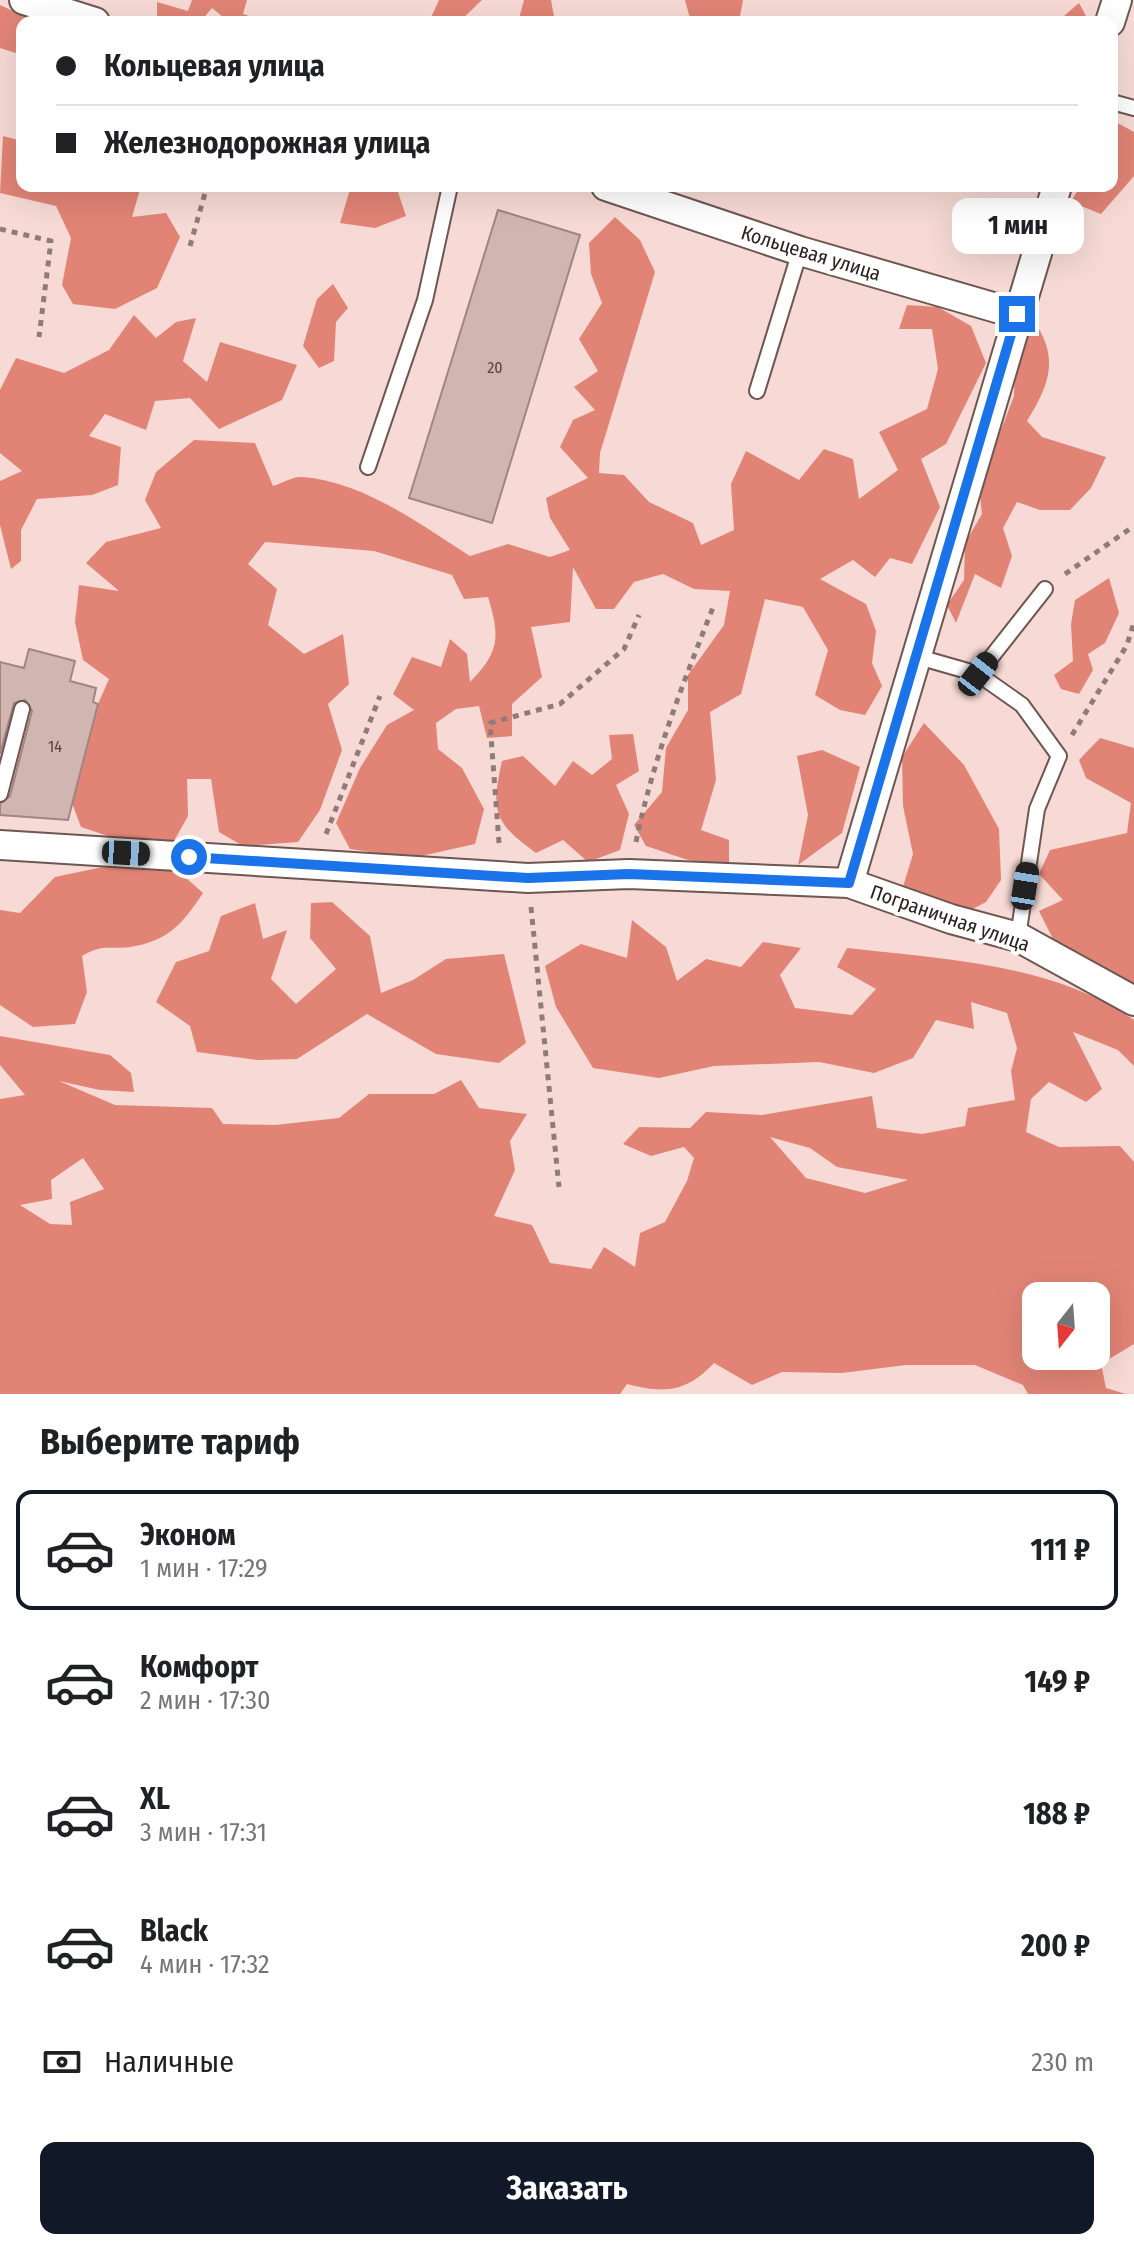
<!DOCTYPE html>
<html lang="ru">
<head>
<meta charset="utf-8">
<style>
  :root { --surface:#fff; --page:#f2f2f2; --text:#202124; --muted:#757577; --line:#e0e0e0; --accent:#111827 }
  body { margin:0; font-family:"Fira Sans Condensed",sans-serif; background:var(--page); color:var(--text); height:100vh; display:flex; flex-direction:column; font-size:30px; white-space:nowrap }
  * { box-sizing:border-box; margin:0 }
  p { font-size:26px; color:var(--muted) }
  .icon { flex:none; width:44px; height:44px; fill:none; stroke:currentColor; stroke-width:2; stroke-linecap:round; stroke-linejoin:round }
  .map { position:relative; height:1394px; overflow:hidden }
  .sheet { display:flex; flex-direction:column; background:var(--surface); flex:1 }
  .sheet>* { flex:none }
  .guide { position:absolute; left:16px; top:16px; width:1102px; height:176px; border-radius:16px; box-shadow:0 8px 32px #0002; display:grid; align-content:center; height:176px; padding:0 40px; background:var(--surface) }
  .needle { width:52px; rotate:197deg }
  .tools { position:absolute; left:1022px; top:1282px; display:grid; gap:16px }
  .tools a { display:grid; place-items:center; width:88px; height:88px; border-radius:16px; background:var(--surface); box-shadow:0 8px 32px #0002; font-size:40px }
  .end { position:absolute; width:36px; height:36px; margin:-18px; border:10px solid #1a73e8; background:#fff; box-shadow:0 0 0 4px #fff }
  .from { border-radius:50% }
  .bubble { position:absolute; height:56px; border-radius:16px; background:var(--surface); box-shadow:0 8px 32px #0002; font-size:26px; font-weight:700; line-height:56px; text-align:center }
  .car { position:absolute; width:24px; height:48px; margin:-24px -12px; border-radius:10px; box-shadow:0 0 6px 2px #0007; background:linear-gradient(#222 24%,#8ab4d8 0 40%,#222 0 76%,#8ab4d8 0 86%,#222 0) }
  .guide b { display:flex; align-items:center; gap:28px; height:76px; font-size:30px }
  .guide b+b { border-top:2px solid var(--line) }
  .guide i { width:20px; height:20px; background:var(--text) }
  ul { padding:0; list-style:none }
  li { display:flex; align-items:center; gap:24px; height:120px; margin:0 16px 12px; padding:0 24px; border:4px solid transparent; border-radius:16px }
  li div { flex:1 }
  li b { display:block; font-size:30px }
  li em { font-style:normal; font-weight:700 }
  li.on { border-color:var(--accent) }
  li>.icon { width:72px; height:72px; stroke-width:1.5 }
  h2 { padding:0 40px; font-size:36px; line-height:96px }
  .pay { display:flex; align-items:center; gap:20px; height:88px; padding:0 40px; font-size:30px }
  .pay p { margin-inline-start:auto }
  .action { display:flex; gap:16px; margin-top:auto; padding:16px 40px }
  .action a { flex:1; height:92px; border-radius:16px; background:var(--accent); color:#fff; font-size:32px; font-weight:700; line-height:92px; text-align:center }
  .map>svg:first-child { display:block }
</style>
</head>
<body>
<div class="map">
<svg width="1134" height="1394" viewBox="0 0 1134 1394">
  <rect width="100%" height="100%" fill="#f7dad5"/>
  <!-- forest -->
  <g fill="#e18476" fill-rule="evenodd">
    <polygon points="192,0 247,0 243,14 268,22 229,22 212,8 200,22 157,22 157,2 188,11"/>
    <polygon points="439,0 482,0 459,22 429,22"/>
    <polygon points="524,0 551,0 555,22 518,22"/>
    <polygon points="685,0 743,0 739,22 691,22"/>
    <polygon points="1079,3 1086,16 1083,22 1057,22"/>
    <polygon points="0,5 37,22 22,22 22,55 0,48"/>
    <polygon points="1112,120 1134,132 1134,176 1101,214 1071,202 1080,186 1112,186"/>
    <polygon points="3,136 22,141 22,186 141,186 132,217 166,213 180,237 157,288 115,309 73,304 62,285 71,238 56,206 0,193"/>
    <polygon points="351,186 397,189 406,216 375,228 340,223"/>
    <path d="M 615,217 L 640,240 L 655,272 L 600,453 L 599,473 L 624,475 L 649,502 L 693,523 L 701,545 L 734,530 L 731,484 L 746,451 L 799,480 L 824,449 L 853,459 L 859,499 L 898,470 L 879,432 L 927,409 L 938,369 L 932,329 L 899,329 L 907,305 L 938,307 L 971,326 L 986,363 L 946,444 L 921,459 L 940,507 L 912,564 L 890,558 L 875,577 L 853,560 L 820,579 L 866,604 L 876,631 L 872,663 L 882,686 L 865,715 L 840,710 L 815,695 L 828,650 L 803,607 L 765,599 L 741,694 L 710,712 L 716,780 L 701,830 L 729,840 L 729,866 L 688,860 L 646,846 L 634,825 L 662,792 L 666,748 L 688,710 L 688,675 L 724,625 L 730,591 L 694,589 L 663,574 L 634,582 L 614,609 L 596,609 L 573,567 L 570,622 L 531,627 L 542,677 L 512,704 L 512,736 L 487,738 L 479,706 L 456,709 L 436,723 L 438,749 L 462,768 L 484,809 L 475,844 L 412,858 L 350,849 L 336,823 L 360,768 L 387,725 L 414,710 L 393,694 L 412,657 L 441,667 L 450,639 L 467,654 L 470,682 C 500,652 500,636 488,597 L 464,599 L 452,575 L 374,551 L 265,542 L 248,564 L 277,589 L 268,625 L 304,654 L 343,634 L 349,684 L 328,704 L 342,750 L 320,810 L 298,842 L 243,846 L 219,832 L 211,779 L 187,779 L 188,816 L 174,841 L 120,840 L 81,827 L 72,803 L 98,704 L 109,679 L 83,660 L 75,622 L 79,585 L 119,591 L 86,563 L 106,542 L 161,528 L 145,500 L 156,472 L 194,440 L 255,443 L 273,486 C 282,483 294,476 302,477 C 363,481 421,525 470,556 L 508,544 L 550,557 L 570,550 L 550,518 L 546,498 L 588,478 L 560,447 L 573,420 L 595,410 L 574,387 L 598,371 L 579,339 L 602,303 L 591,274 L 589,243 Z"/>
    <polygon points="333,284 348,308 336,322 334,361 319,368 303,346 317,299"/>
    <polygon points="134,315 156,338 176,322 196,318 183,361 207,382 220,342 297,365 282,400 219,429 190,398 155,401 146,430 105,414 89,436 121,447 118,485 92,495 37,499 21,530 21,561 11,569 0,525 0,481 22,471 0,453 0,390 16,358 64,373 109,350"/>
    <path d="M 1034,321 C 1060,359 1049,385 1027,421 L 1042,437 L 1106,457 L 1091,488 L 1070,510 L 1040,510 L 1017,502 L 1003,528 L 1012,556 L 1001,588 L 975,574 L 956,623 L 947,605 L 964,580 L 965,543 L 982,514 L 979,487 L 1014,396 L 1015,357 Z"/>
    <polygon points="1109,578 1119,613 1105,643 1088,654 1093,670 1079,694 1061,689 1054,675 1073,661 1071,624 1075,600"/>
    <polygon points="924,723 964,765 999,829 1001,880 986,902 959,916 902,890 913,854 903,806 902,757"/>
    <path d="M 633,734 L 639,771 L 616,785 L 629,814 L 620,850 L 588,862 L 563,840 L 536,853 C 493,822 491,811 502,761 L 523,756 L 555,786 L 573,761 L 592,775 L 612,759 L 609,735 Z"/>
    <polygon points="1100,738 1134,748 1134,991 1055,943 1039,911 1063,900 1039,874 1050,850 1127,833 1131,803 1086,778 1079,760"/>
    <polygon points="822,750 860,767 842,833 798,865 808,815 797,756"/>
    <path d="M 112,865 L 177,870 L 203,893 C 183,923 169,941 130,947 C 107,950 104,943 82,956 L 87,992 L 75,1024 L 33,1027 L 0,1005 L 0,910 L 20,913 L 55,877 Z"/>
    <polygon points="332,902 370,936 381,993 413,980 446,959 504,954 526,1043 499,1063 436,1054 367,1014 297,1059 258,1060 197,1052 190,1026 156,1002 176,962 209,951 221,916 255,903 263,939 287,930 271,979 296,1004 336,969 310,938 311,903"/>
    <path d="M 632,920 L 666,947 L 677,981 L 706,959 L 741,967 L 763,942 L 801,948 L 780,975 L 795,1008 L 852,1015 L 876,989 L 837,967 L 847,948 C 943,959 1052,963 1134,1020 L 1134,1066 L 1118,1050 L 1073,1032 L 1102,1089 L 1086,1102 L 1049,1082 L 1031,1099 L 1026,1132 L 1059,1147 L 1120,1146 L 1134,1162 L 1134,1344 L 1101,1364 L 1106,1388 L 1126,1394 L 1028,1394 L 1023,1385 L 975,1365 L 906,1365 L 842,1373 L 782,1372 L 752,1385 L 714,1363 C 687,1392 665,1394 627,1384 L 620,1394 L 0,1394 L 0,1099 L 25,1095 L 0,1065 L 0,1036 L 110,1055 L 131,1073 L 134,1092 L 100,1090 L 59,1081 L 115,1105 L 212,1108 L 223,1124 L 275,1125 L 339,1118 L 369,1094 L 434,1094 L 461,1080 L 479,1108 L 527,1114 L 510,1141 L 515,1170 L 494,1216 L 532,1225 L 550,1263 L 591,1269 L 604,1247 L 635,1267 L 640,1233 L 665,1222 L 687,1181 L 694,1158 L 684,1147 L 651,1156 L 623,1144 L 639,1127 L 690,1128 L 706,1112 L 762,1115 L 872,1096 L 877,1128 L 922,1134 L 965,1126 L 968,1108 L 1015,1100 L 1011,1071 L 1017,1048 L 1007,1013 L 971,1002 L 974,1029 L 936,1020 L 913,1058 L 874,1073 L 819,1062 L 714,1066 L 659,1078 L 593,1068 L 556,1007 L 545,966 L 581,944 L 627,958 ZM 770,1137 L 810,1148 L 837,1167 L 908,1180 L 865,1193 L 806,1178 ZM 83,1158 L 104,1189 L 70,1202 L 72,1225 L 50,1224 L 20,1205 L 52,1199 L 51,1180 ZM 1036,1296 L 1096,1296 L 1096,1356 L 1036,1356 Z"/>
  </g>
  <!-- building -->
  <g fill="#d1b5b0" stroke="#a08581" stroke-width="2">
    <polygon points="498,210 580,235 492,523 409,498"/>
    <polygon points="29,649 75,661 70,681 96,688 93,702 98,704 68,820 0,815 0,804 10,796 32,711 25,700 14,703 0,754 0,662 24,668"/>
  </g>
  <g fill="none" stroke-linecap="round" stroke-linejoin="round">
    <!-- lane casing -->
    <g stroke="#6e5651" stroke-width="18">
      <g id="lane">
        <polyline points="1112,102 1134,108"/>
        <polyline points="757,391 800,251"/>
        <polyline points="368,467 425,300 450,186"/>
        <polyline points="915,656 978,674 1022,705 1059,756 1037,809 1018,937"/>
        <polyline points="978,674 1045,589"/>
        <polyline points="0,794 22,709"/>
      </g>
    </g>
    <!-- street casing -->
    <g stroke="#6e5651" stroke-width="32">
      <g id="street">
        <polyline points="24,0 95,22"/>
        <polyline points="1110,22 1117,0"/>
        <polyline points="606,186 800,251 1017,314"/>
        <polyline points="0,845 528,878 629,874 849,883 951,919 1018,937 1134,1001"/>
        <polyline points="849,883 1057,186"/>
      </g>
    </g>
    <!-- path -->
    <g stroke="#8f7c78" stroke-width="5" stroke-dasharray="6 6" stroke-linecap="butt">
      <polyline points="386,22 389,18"/>
      <polyline points="0,229 51,241 39,337"/>
      <polyline points="190,246 207,186"/>
      <polyline points="1065,574 1134,526"/>
      <polyline points="1072,735 1127,645 1134,622"/>
      <polyline points="326,834 380,696"/>
      <path d="M 636,842 C 653,759 683,683 714,605"/>
      <polyline points="499,843 490,723 560,704 624,649 639,615"/>
      <polyline points="531,907 559,1187"/>
    </g>
    <!-- lane -->
    <use href="#lane" stroke="#fff" stroke-width="14"/>
    <!-- street -->
    <use href="#street" stroke="#fff" stroke-width="28"/>
  </g>
  <g fill="none" stroke-linecap="round" stroke-linejoin="round">
    <!-- route -->
    <polyline stroke="#1a73e8" stroke-width="10" points="189,857 528,878 629,874 849,883 1017,314"/>
  </g>
  <g text-anchor="middle" stroke-width="8" stroke-linejoin="round" paint-order="stroke">
    <!-- number labels -->
    <g font-size="16" fill="#544542">
      <text x="495" y="373">20</text>
      <text x="55" y="752">14</text>
    </g>
    <!-- street labels -->
    <g font-size="20" fill="#2a201e" stroke="#fff">
      <text transform="translate(811 253) rotate(17)" y="7">Кольцевая улица</text>
      <text transform="translate(950 918) rotate(19)" y="7">Пограничная улица</text>
    </g>
  </g>
</svg>
<div class="tools">
<a><svg class="needle" viewBox="-14 -14 28 28"><path d="M0-13l5 13h-10z" fill="#e53935"/><path d="M0 13l5-13h-10z" fill="#757577"/></svg></a>
</div>
<i class="end from" style="left:189px;top:857px"></i>
<i class="end" style="left:1017px;top:314px"></i>
<div class="bubble" style="left:952px;top:198px;width:132px">1 мин</div>
<i class="car" style="left:978px;top:674px;rotate:38deg"></i>
<i class="car" style="left:126px;top:853px;rotate:93deg"></i>
<i class="car" style="left:1025px;top:886px;rotate:9deg"></i>
<div class="guide">
<b><i class="from"></i>Кольцевая улица</b>
<b><i></i>Железнодорожная улица</b>
</div>
</div>
<section class="sheet">
<h2>Выберите тариф</h2>
<ul>
<li class="on"><svg class="icon" aria-label="car" viewBox="0 0 24 24"><path d="M5 17H2v-5l4-1 3-4h7l3 4 3 1v5h-3M9 17h6M6 11h13"/><circle cx="7" cy="17" r="2"/><circle cx="17" cy="17" r="2"/></svg><div><b>Эконом</b><p>1 мин · 17:29</p></div><em>111 ₽</em></li>
<li><svg class="icon" aria-label="car" viewBox="0 0 24 24"><path d="M5 17H2v-5l4-1 3-4h7l3 4 3 1v5h-3M9 17h6M6 11h13"/><circle cx="7" cy="17" r="2"/><circle cx="17" cy="17" r="2"/></svg><div><b>Комфорт</b><p>2 мин · 17:30</p></div><em>149 ₽</em></li>
<li><svg class="icon" aria-label="car" viewBox="0 0 24 24"><path d="M5 17H2v-5l4-1 3-4h7l3 4 3 1v5h-3M9 17h6M6 11h13"/><circle cx="7" cy="17" r="2"/><circle cx="17" cy="17" r="2"/></svg><div><b>XL</b><p>3 мин · 17:31</p></div><em>188 ₽</em></li>
<li><svg class="icon" aria-label="car" viewBox="0 0 24 24"><path d="M5 17H2v-5l4-1 3-4h7l3 4 3 1v5h-3M9 17h6M6 11h13"/><circle cx="7" cy="17" r="2"/><circle cx="17" cy="17" r="2"/></svg><div><b>Black</b><p>4 мин · 17:32</p></div><em>200 ₽</em></li>
</ul>
<div class="pay"><svg class="icon" aria-label="cash" viewBox="0 0 24 24"><path d="M3 7h18v10H3z"/><circle cx="12" cy="12" r="2"/></svg>Наличные<p>230 m</p></div>
<div class="action"><a>Заказать</a></div>
</section>
</body>
</html>
